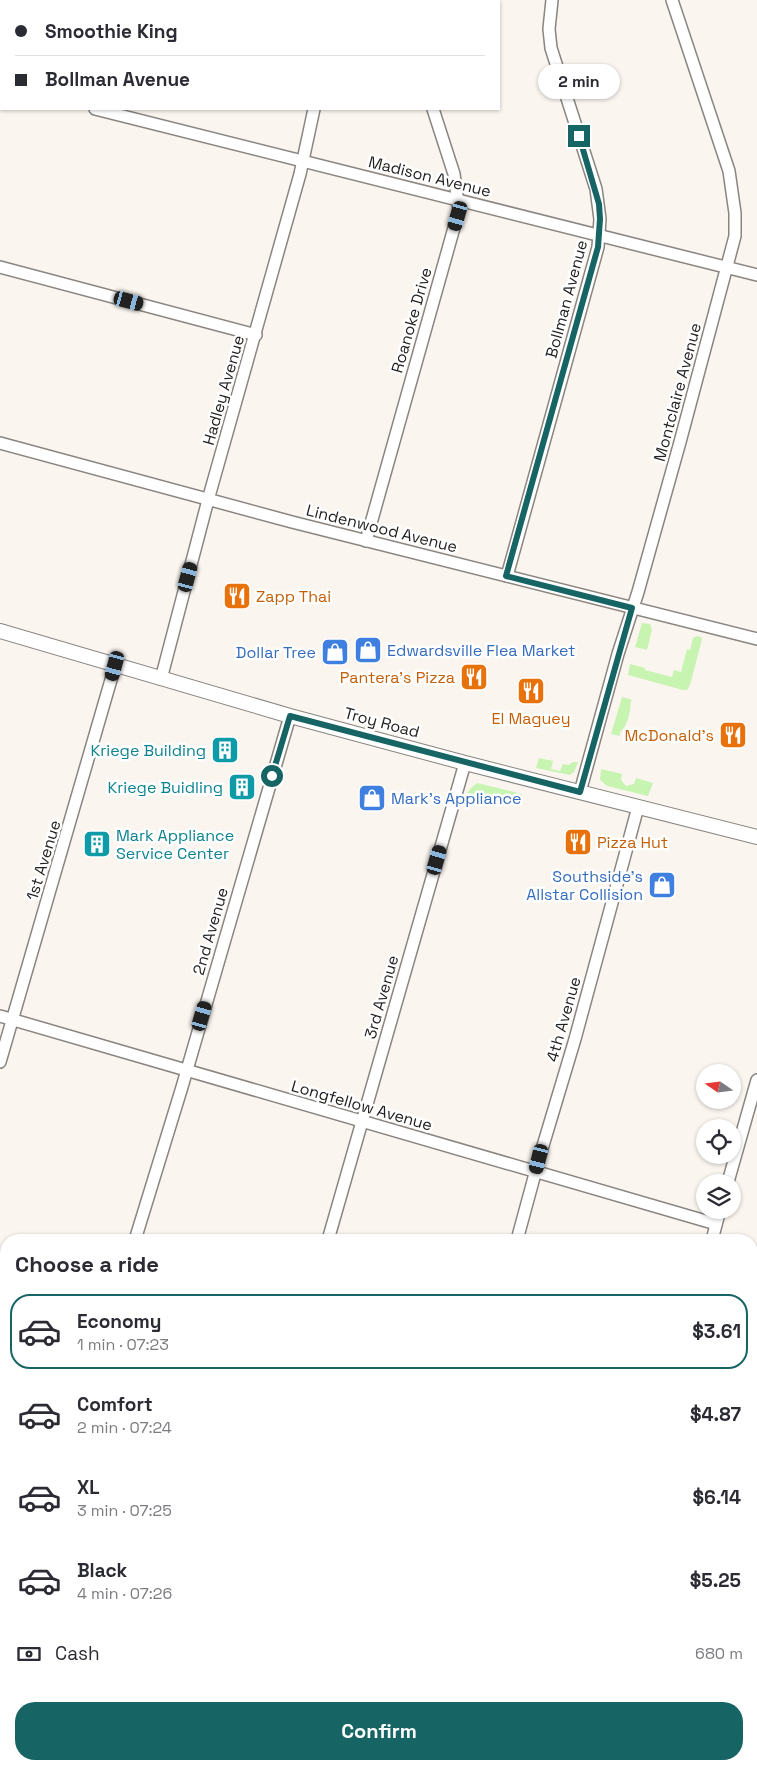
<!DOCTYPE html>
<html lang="en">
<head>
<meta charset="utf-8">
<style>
  :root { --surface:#fff; --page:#f7f7f7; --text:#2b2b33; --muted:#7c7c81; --line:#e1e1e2; --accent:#166564 }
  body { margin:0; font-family:"Space Grotesk",sans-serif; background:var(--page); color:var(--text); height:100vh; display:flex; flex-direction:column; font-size:19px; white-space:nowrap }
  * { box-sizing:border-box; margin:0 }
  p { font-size:16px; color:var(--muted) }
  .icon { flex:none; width:28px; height:28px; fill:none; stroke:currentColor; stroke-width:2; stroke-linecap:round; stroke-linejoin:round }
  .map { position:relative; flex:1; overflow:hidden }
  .sheet { position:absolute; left:0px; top:1234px; width:758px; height:536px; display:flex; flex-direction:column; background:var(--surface); border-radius:20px 20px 0 0; box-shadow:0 1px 4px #0004 }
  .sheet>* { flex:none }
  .banner { position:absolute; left:0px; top:0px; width:500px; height:110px; box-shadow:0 1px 4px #0004; display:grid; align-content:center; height:110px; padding:0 15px; background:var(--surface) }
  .needle { width:32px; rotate:284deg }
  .fabs { position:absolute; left:696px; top:1064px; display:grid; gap:10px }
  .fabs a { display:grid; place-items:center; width:45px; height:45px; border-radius:50%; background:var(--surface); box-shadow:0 1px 4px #0004; font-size:25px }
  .end { position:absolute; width:22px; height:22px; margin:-11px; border:6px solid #166564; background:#fff; box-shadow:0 0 0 2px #fff }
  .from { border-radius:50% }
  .bubble { position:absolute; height:35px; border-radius:18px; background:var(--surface); box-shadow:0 1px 4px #0004; font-size:16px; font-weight:800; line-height:35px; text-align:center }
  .car { position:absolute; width:15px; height:30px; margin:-15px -8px; border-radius:6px; box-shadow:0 0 4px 1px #0007; background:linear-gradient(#222 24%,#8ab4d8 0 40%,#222 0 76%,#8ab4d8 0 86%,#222 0) }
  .banner b { display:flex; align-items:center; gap:18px; height:48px; font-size:19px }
  .banner b+b { border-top:1px solid var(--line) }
  .banner i { width:12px; height:12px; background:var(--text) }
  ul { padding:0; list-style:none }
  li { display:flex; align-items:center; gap:15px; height:75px; margin:0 10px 8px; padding:0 5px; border:2px solid transparent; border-radius:20px }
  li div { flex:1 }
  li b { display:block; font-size:19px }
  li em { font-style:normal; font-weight:800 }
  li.active { border-color:var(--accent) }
  li>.icon { width:45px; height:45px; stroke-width:1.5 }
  h2 { padding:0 15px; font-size:22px; line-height:60px }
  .pay { display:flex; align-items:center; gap:12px; height:55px; padding:0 15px; font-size:19px }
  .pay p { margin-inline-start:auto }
  .action { display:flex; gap:10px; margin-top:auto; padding:10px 15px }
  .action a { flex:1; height:58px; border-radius:20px; background:var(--accent); color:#fff; font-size:20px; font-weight:800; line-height:58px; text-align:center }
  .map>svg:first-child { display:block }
</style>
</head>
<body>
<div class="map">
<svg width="757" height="1769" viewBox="0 0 757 1769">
  <rect width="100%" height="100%" fill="#faf5ef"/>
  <!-- green -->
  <g fill="#c8f4b1">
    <polygon points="642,623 650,624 652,630 647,650 635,647"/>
    <polygon points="697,636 701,637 702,639 690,685 687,690 683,690 628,675 630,664 645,668 645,670 672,677 674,670 681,672 687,649 690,650 693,638"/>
    <path d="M 622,697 L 633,700 L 631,701 C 630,712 628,726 620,732 L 620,736 L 611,734 Z"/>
    <polygon points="539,758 553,761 551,769 560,771 563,764 569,765 573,762 578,762 574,772 570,775 536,768"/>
    <polygon points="601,769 622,774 621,780 626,786 634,784 636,778 653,783 648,796 607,786 600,780"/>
    <polygon points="477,783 522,794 521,798 507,798 490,800 467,793 471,788"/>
  </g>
  <!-- forest -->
  <g fill="#a3d08a">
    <polygon points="0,1559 6,1564 6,1644 0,1645"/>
    <polygon points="107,1764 311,1764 318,1769 111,1769"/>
    <polygon points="379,1764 445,1764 451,1769 386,1769"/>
  </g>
  <!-- water -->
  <polygon fill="#64c1eb" points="478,1764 580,1764 603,1769 485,1769"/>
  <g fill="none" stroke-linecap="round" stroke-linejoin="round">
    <!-- stream -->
    <g stroke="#64c1eb" stroke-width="3">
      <polyline points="0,1586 6,1592"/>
      <polyline points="185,1764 190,1769"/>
    </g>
    <!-- minor casing -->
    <g stroke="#8a8580" stroke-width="14">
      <g id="minor">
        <polyline points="340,1 340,0"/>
        <polyline points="430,1 431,0"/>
        <polyline points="0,85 1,85"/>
        <polyline points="95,109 757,275"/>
        <polyline points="0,267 256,335"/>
        <polyline points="0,443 292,522 757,639"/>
        <polyline points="366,541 459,210 454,174 433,109"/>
        <polyline points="507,576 598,247 600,219 596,189 551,48 549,29 552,0"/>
        <polyline points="161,679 208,500 300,174 314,109"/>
        <polyline points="580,792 618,654 638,592 680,442 735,236 735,213 729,171 672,0"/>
        <polyline points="0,1016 716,1224"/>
        <polyline points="0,1062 115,666"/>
        <polyline points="728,1182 757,1080"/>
        <polyline points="135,1240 182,1087 290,716"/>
        <polyline points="328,1240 465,763"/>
        <polyline points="517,1240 539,1159 575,1039 638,807"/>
        <polyline points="712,1240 720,1210"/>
      </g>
    </g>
    <!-- major casing -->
    <g stroke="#8a8580" stroke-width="16">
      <g id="major">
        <polyline points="0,631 290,716 465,763 757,837"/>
        <polyline points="0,1507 6,1510"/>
        <polyline points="751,1752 757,1754"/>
      </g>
    </g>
    <!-- minor -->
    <use href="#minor" stroke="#fff" stroke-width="11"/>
    <!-- major -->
    <use href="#major" stroke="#fff" stroke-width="14"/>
  </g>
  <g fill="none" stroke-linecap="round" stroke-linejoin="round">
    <!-- route -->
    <polyline stroke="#166564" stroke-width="6" points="272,776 290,716 580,792 632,608 506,576 598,247 600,219 599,204 579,136"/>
  </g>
  <!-- icons -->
  <defs>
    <g id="restaurant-square" transform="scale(1.4375)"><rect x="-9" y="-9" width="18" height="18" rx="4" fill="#e8710a" stroke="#fff"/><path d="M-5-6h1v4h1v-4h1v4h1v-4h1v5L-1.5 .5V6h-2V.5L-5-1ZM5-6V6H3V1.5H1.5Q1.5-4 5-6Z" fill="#fff"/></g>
    <g id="shop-square" transform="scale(1.4375)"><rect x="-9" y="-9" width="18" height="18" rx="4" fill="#3f7fe0" stroke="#fff"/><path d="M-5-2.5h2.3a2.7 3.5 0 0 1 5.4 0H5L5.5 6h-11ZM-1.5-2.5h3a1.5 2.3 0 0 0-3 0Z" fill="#fff"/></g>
    <g id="building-square" transform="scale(1.4375)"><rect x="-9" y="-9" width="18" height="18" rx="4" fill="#0f9aa8" stroke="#fff"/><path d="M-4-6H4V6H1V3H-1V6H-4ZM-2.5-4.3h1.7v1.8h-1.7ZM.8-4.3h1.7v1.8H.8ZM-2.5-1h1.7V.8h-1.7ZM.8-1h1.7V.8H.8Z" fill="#fff"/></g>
  </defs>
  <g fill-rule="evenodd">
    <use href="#restaurant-square" x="237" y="596"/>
    <use href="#shop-square" x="368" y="650"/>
    <use href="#shop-square" x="335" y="652"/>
    <use href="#restaurant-square" x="474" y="677"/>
    <use href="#restaurant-square" x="531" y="691"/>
    <use href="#restaurant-square" x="733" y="735"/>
    <use href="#building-square" x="225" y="750"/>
    <use href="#building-square" x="242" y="787"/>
    <use href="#shop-square" x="372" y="798"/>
    <use href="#restaurant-square" x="578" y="842"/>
    <use href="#building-square" x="97" y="844"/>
    <use href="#shop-square" x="662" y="885"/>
  </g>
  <g text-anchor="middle" stroke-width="5" stroke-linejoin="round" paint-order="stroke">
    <!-- street labels -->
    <g font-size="16" fill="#211f1d" stroke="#fff">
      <text transform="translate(430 176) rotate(14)" y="6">Madison Avenue</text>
      <text transform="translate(566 299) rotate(-75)" y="6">Bollman Avenue</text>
      <text transform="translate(411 320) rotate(-74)" y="6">Roanoke Drive</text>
      <text transform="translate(223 390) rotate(-74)" y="6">Hadley Avenue</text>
      <text transform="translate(677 392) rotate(-75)" y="6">Montclaire Avenue</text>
      <text transform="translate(382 528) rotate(14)" y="6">Lindenwood Avenue</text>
      <text transform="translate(382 722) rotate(15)" y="6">Troy Road</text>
      <text transform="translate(43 860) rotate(-73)" y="6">1st Avenue</text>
      <text transform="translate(210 931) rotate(-74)" y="6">2nd Avenue</text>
      <text transform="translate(381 997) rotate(-74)" y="6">3rd Avenue</text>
      <text transform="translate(563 1019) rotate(-74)" y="6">4th Avenue</text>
      <text transform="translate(362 1105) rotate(16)" y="6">Longfellow Avenue</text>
    </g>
    <!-- food labels -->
    <g font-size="16" fill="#c56008" stroke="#fff" text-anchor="start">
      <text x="256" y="602">Zapp Thai</text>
      <text x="455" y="683" text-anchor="end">Pantera's Pizza</text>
      <text x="531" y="724" text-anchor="middle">El Maguey</text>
      <text x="714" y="741" text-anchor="end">McDonald's</text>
      <text x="597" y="848">Pizza Hut</text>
    </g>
    <!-- shop labels -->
    <g font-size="16" fill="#366cbe" stroke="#fff" text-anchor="start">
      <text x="387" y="656">Edwardsville Flea Market</text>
      <text x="316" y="658" text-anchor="end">Dollar Tree</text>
      <text x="391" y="804">Mark's Appliance</text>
      <text x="643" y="882" text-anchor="end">Southside's<tspan x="643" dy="18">Allstar Collision</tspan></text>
    </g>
    <!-- culture labels -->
    <g font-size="16" fill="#0d838f" stroke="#fff" text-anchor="end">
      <text x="206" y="756">Kriege Building</text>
      <text x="223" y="793">Kriege Buidling</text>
      <text x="116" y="841" text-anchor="start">Mark Appliance<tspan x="116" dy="18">Service Center</tspan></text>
    </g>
  </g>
</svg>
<div class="fabs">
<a><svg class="needle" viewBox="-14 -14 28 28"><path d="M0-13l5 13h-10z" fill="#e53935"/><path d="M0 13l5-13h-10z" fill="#7c7c81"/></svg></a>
<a><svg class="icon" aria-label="locate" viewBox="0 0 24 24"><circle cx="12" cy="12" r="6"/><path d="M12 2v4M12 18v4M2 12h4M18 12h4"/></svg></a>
<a><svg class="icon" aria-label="layers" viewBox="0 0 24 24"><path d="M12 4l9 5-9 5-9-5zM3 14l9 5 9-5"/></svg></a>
</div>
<i class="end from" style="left:272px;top:776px"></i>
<i class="end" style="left:579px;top:136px"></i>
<div class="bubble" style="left:538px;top:64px;width:82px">2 min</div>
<i class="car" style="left:458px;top:216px;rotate:196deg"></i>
<i class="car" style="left:129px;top:301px;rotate:105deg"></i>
<i class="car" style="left:188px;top:577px;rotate:15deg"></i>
<i class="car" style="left:115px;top:666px;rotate:195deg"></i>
<i class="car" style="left:437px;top:860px;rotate:16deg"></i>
<i class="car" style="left:202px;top:1016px;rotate:16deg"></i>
<i class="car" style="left:539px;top:1159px;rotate:194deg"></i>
<div class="banner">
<b><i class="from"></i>Smoothie King</b>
<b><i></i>Bollman Avenue</b>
</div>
<section class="sheet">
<h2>Choose a ride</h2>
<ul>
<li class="active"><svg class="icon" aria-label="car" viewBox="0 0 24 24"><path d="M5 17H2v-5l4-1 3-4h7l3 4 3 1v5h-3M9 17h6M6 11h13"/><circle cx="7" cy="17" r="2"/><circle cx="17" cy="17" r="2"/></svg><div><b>Economy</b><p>1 min · 07:23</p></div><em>$3.61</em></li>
<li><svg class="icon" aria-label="car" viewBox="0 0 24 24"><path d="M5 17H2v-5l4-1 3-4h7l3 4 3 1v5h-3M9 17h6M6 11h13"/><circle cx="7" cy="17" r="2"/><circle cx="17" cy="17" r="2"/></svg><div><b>Comfort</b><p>2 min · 07:24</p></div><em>$4.87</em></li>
<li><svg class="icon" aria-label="car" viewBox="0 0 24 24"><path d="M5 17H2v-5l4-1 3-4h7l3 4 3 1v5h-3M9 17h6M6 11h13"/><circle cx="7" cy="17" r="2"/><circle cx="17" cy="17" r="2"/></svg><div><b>XL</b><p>3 min · 07:25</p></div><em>$6.14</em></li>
<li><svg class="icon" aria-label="car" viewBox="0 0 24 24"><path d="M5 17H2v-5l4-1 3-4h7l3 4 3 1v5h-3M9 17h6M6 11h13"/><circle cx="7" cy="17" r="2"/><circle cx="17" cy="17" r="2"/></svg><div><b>Black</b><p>4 min · 07:26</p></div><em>$5.25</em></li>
</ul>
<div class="pay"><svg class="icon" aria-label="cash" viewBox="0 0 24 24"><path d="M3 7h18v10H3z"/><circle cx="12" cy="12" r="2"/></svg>Cash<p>680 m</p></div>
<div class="action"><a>Confirm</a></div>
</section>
</div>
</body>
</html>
